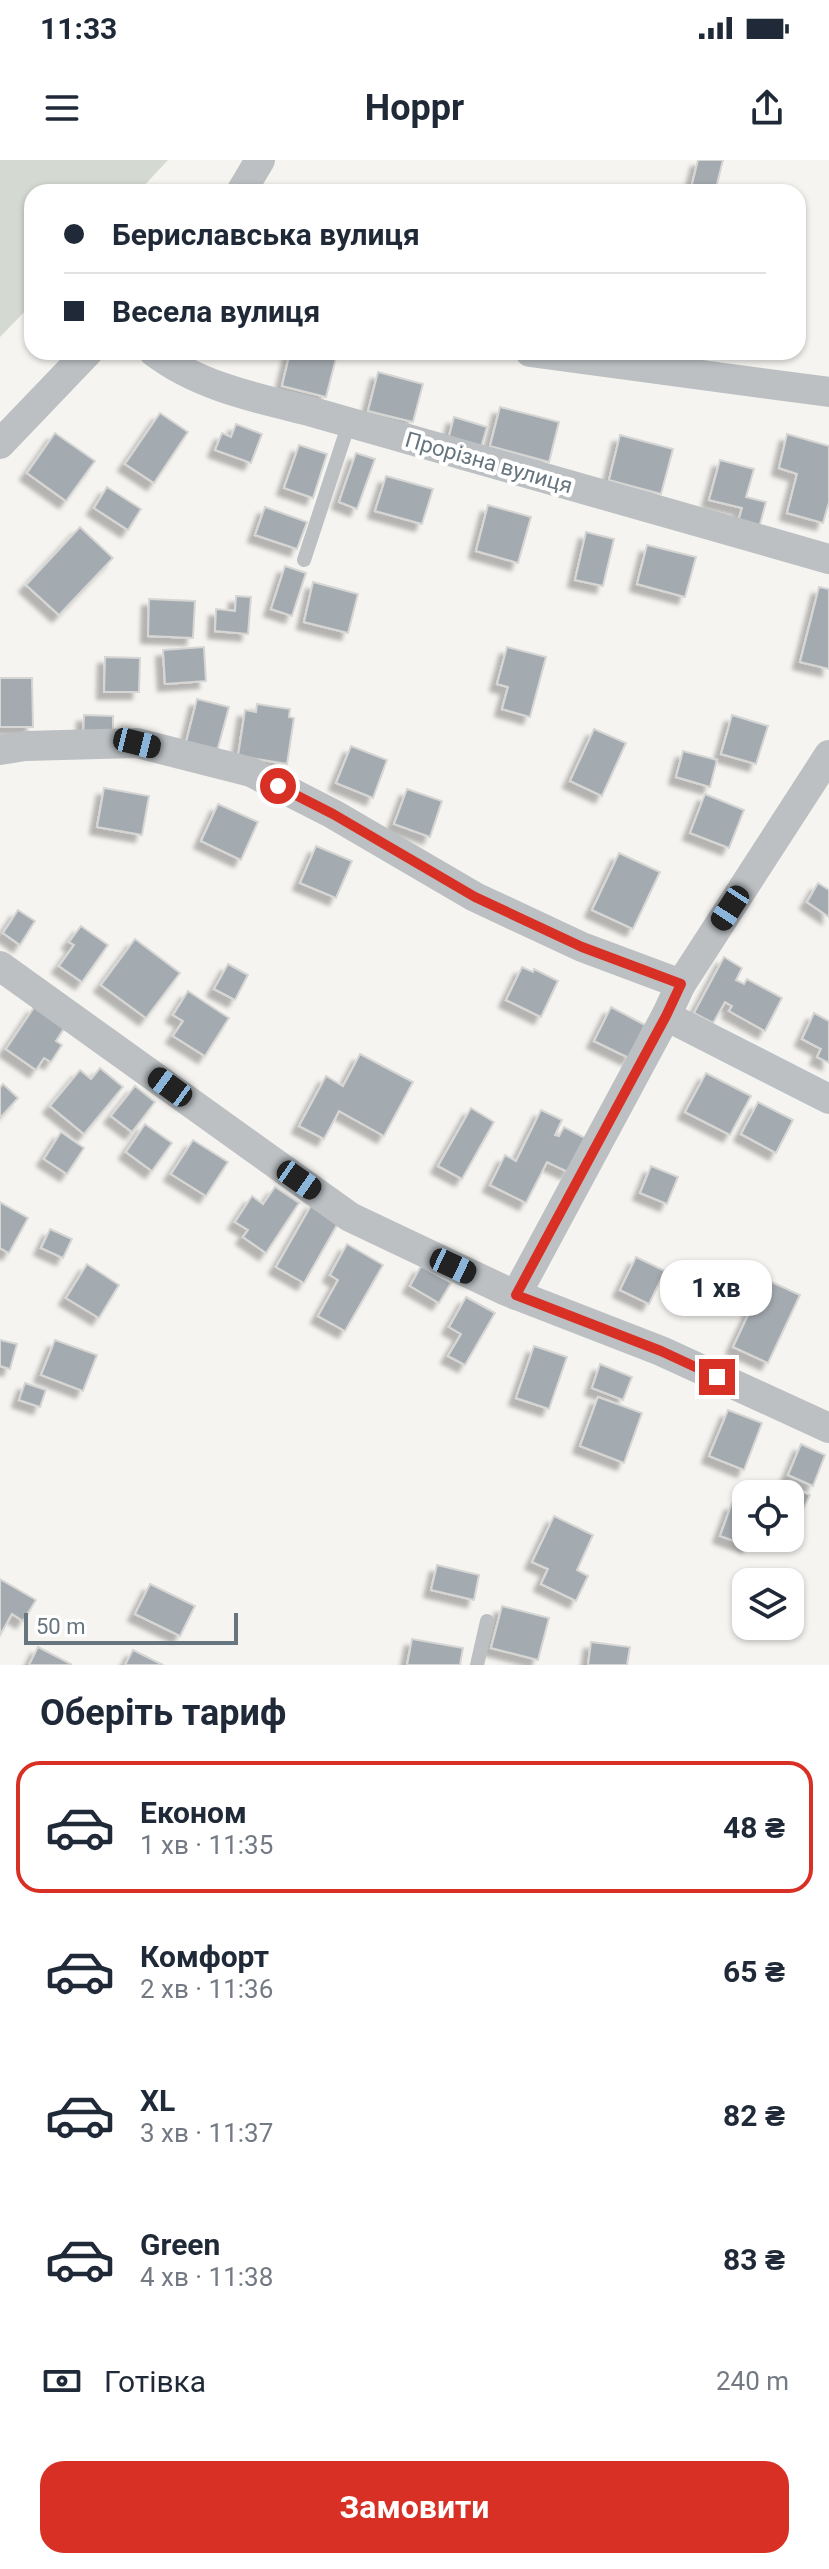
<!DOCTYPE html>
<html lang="uk">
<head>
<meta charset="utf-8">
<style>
  :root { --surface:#fff; --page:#f2f2f3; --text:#1f2937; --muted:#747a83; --line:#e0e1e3; --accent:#d93025 }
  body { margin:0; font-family:Roboto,sans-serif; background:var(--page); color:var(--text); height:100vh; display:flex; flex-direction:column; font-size:30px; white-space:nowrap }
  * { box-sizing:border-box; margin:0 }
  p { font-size:26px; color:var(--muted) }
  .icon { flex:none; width:44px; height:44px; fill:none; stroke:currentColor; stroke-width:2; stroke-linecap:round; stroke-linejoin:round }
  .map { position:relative; height:1505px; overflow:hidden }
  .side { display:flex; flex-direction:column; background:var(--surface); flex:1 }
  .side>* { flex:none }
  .banner { position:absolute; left:24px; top:24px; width:782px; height:176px; border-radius:24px; box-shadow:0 2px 6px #0004; display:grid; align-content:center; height:176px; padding:0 40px; background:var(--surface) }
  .tools { position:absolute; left:732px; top:1320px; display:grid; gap:16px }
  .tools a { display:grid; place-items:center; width:72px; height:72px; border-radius:16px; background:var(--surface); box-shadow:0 2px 6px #0004; font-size:40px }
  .scale { position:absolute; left:24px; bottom:20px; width:214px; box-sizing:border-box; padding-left:8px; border:4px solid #67757f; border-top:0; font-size:22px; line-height:28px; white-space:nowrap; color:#67757f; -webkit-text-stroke:6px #fff; paint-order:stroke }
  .end { position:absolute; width:36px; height:36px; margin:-18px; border:10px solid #d93025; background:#fff; box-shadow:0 0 0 4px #fff }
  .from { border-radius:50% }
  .bubble { position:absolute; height:56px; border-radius:24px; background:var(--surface); box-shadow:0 2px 6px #0004; font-size:26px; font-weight:700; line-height:56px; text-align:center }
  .car { position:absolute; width:24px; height:48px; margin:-24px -12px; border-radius:10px; box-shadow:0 0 6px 2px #0007; background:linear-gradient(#222 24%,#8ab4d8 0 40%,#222 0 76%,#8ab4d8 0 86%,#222 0) }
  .banner b { display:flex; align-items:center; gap:28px; height:76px; font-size:30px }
  .banner b+b { border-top:2px solid var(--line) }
  .banner i { width:20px; height:20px; background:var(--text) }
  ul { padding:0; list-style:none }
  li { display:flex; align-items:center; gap:24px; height:132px; margin:0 16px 12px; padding:0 24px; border:4px solid transparent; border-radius:24px }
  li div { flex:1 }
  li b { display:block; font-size:30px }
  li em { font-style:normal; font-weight:700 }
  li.selected { border-color:var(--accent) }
  li>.icon { width:72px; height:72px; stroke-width:1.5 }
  h2 { padding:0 40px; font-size:36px; line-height:96px }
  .pay { display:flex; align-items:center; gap:20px; height:88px; padding:0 40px; font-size:30px }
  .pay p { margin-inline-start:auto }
  .cta { display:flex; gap:16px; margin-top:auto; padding:16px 40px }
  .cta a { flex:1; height:92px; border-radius:24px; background:var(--accent); color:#fff; font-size:32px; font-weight:700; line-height:92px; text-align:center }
  .status { display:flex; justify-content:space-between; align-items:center; height:56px; padding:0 40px; background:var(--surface); direction:ltr }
  .status svg { height:22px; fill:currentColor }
  header { display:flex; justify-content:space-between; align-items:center; height:104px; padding:0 40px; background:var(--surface); font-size:36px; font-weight:700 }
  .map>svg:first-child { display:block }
</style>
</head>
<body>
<div class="status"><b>11:33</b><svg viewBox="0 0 49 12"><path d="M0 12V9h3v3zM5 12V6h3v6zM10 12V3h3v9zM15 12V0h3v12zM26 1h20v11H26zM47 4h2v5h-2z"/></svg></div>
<header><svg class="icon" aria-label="menu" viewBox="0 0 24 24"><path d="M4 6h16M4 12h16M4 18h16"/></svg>Hoppr<svg class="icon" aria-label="share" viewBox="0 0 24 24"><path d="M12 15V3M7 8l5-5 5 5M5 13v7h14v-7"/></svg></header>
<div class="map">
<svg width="829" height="1505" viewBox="0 0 829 1505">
  <defs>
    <filter id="shadow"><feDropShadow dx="-7" dy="7" stdDeviation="2" flood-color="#0004"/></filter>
  </defs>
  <rect width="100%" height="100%" fill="#f5f4f1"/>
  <!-- green -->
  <polygon fill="#d4d9d1" points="0,0 168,0 138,32 32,32 32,144 0,177"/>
  <!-- building -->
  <g fill="#a4abb0" stroke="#d6d6d4" stroke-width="2" filter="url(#shadow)">
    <polygon points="698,0 723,0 715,32 691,28"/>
    <polygon points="290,192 312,192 336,198 326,237 282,226"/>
    <polygon points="378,212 423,224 413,262 368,251"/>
    <polygon points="500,247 559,262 549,302 490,286"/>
    <polygon points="160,253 188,272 154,323 125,304"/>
    <polygon points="454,257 487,267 479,294 447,284"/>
    <polygon points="236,264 262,274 251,303 215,290 222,273 231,277"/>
    <polygon points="55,273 95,301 66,341 27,313"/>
    <polygon points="787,274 829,286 829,342 823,363 787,353 797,314 779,308"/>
    <polygon points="620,275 673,289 661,334 609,320"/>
    <polygon points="299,285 327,294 313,338 284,328"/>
    <polygon points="356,293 375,299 357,349 339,342"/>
    <polygon points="720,300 754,309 746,337 766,342 759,368 738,362 742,348 709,340"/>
    <polygon points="386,316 433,329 422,364 375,351"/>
    <polygon points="107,327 141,349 128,370 94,348"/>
    <polygon points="488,345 531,357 518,403 476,391"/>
    <polygon points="265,347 307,362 297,389 255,375"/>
    <polygon points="80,367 113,398 59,455 26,425"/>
    <polygon points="586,372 614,379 603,426 575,420"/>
    <polygon points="647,385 696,397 685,437 637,424"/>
    <polygon points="285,406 306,413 292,456 271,449"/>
    <polygon points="313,422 358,434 348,473 304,462"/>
    <polygon points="819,427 829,429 829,509 800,502"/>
    <polygon points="236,436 251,437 248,474 215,471 216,449 235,451"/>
    <polygon points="149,439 195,441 193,478 148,476"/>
    <polygon points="204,487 206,521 165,524 163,490"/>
    <polygon points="507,487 546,497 530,557 502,549 508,527 497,524"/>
    <polygon points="105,497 140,498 139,532 104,532"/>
    <polygon points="0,518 32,518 33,567 0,567"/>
    <polygon points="197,539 229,547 216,595 185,586"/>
    <polygon points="257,544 290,549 289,557 294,558 287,604 238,596 245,550 256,552"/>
    <polygon points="84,555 113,556 113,579 83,578"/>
    <polygon points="732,555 768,566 756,604 721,594"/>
    <polygon points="594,569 626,583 602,636 570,621"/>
    <polygon points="351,586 387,600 373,638 336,623"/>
    <polygon points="683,591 717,600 710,627 676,617"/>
    <polygon points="104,628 149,636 142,675 97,667"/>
    <polygon points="407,629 442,641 430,677 394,664"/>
    <polygon points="705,634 744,650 729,688 690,673"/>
    <polygon points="218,644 258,662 241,700 201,681"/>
    <polygon points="316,686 352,701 336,738 300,723"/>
    <polygon points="619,693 660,712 633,769 592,750"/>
    <polygon points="818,723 829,730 829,757 807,742"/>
    <polygon points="18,750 35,761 20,785 3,773"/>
    <polygon points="81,766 108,785 82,822 59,806 74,785 69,782"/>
    <polygon points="135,779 180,813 146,858 101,825"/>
    <polygon points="724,797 742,808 736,820 744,824 747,819 782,838 765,871 729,851 732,846 725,842 713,863 694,853"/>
    <polygon points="228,804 248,815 235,840 214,829"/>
    <polygon points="522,807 533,812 534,809 558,821 541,857 506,840"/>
    <polygon points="188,831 229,858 205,896 173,876 183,861 173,855"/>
    <polygon points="35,846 65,867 56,881 62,885 51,902 44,898 36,910 6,889"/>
    <polygon points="611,847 645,865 629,898 594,881"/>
    <polygon points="814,853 829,861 829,903 817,897 821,889 802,879"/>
    <polygon points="360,894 413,922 384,976 339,951 324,979 299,966 326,916 343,926"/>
    <polygon points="100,908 123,927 84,974 50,946 80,910 91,919"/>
    <polygon points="706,913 751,936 730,975 685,952"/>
    <polygon points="3,924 18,938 0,958 0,928"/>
    <polygon points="135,926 155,942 132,972 111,956"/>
    <polygon points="758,942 793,960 776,993 741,974"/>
    <polygon points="471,948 494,962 462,1019 438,1006"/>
    <polygon points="541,950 562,960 555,975 559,976 564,967 585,978 568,1012 547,1002 526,1043 490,1025 505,995 516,1001"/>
    <polygon points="145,964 172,983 152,1011 126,992"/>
    <polygon points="61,972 84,988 67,1014 44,999"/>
    <polygon points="193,980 228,1002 206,1036 171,1014"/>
    <polygon points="651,1006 678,1017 667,1044 640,1033"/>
    <polygon points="275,1027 299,1043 266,1093 243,1077 248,1070 235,1062 252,1036 263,1044"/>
    <polygon points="0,1042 28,1058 9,1093 0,1088"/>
    <polygon points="313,1042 341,1058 304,1123 276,1107"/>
    <polygon points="50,1069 72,1079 63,1098 41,1088"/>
    <polygon points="347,1084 383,1105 345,1171 318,1156 338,1120 330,1115"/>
    <polygon points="636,1097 665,1111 649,1144 620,1130"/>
    <polygon points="87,1104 119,1125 99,1158 66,1138"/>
    <polygon points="421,1106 451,1123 439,1143 410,1126"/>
    <polygon points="765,1119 800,1135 768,1203 733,1187"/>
    <polygon points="466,1137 495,1153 465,1205 448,1196 461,1174 449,1167"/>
    <polygon points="0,1180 17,1184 10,1209 0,1206"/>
    <polygon points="55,1180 97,1195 83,1231 41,1215"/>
    <polygon points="534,1186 567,1197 549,1249 516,1238"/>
    <polygon points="600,1204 632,1217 623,1240 592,1228"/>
    <polygon points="25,1223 46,1230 40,1247 19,1240"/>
    <polygon points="598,1237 642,1253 624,1303 580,1286"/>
    <polygon points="728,1250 762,1263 744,1310 709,1296"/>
    <polygon points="801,1284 825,1295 813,1326 788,1315"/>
    <polygon points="779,1321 810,1335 797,1362 790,1358 790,1334 773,1334"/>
    <polygon points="732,1343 746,1348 746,1378 752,1378 749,1386 720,1376"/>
    <polygon points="554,1356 593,1375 577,1410 588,1416 576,1441 541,1424 548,1409 532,1402"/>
    <polygon points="437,1405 479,1415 474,1440 431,1430"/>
    <polygon points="0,1419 36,1440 23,1461 12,1454 0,1475"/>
    <polygon points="150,1424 195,1446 180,1476 135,1454"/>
    <polygon points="502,1446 549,1458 538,1500 491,1488"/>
    <polygon points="412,1479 463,1488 460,1505 407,1505"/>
    <polygon points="591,1482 630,1487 627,1505 588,1505"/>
    <polygon points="38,1487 71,1504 71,1505 29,1505"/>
    <polygon points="133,1490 163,1505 125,1505"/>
  </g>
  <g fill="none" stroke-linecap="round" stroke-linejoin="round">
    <!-- lane -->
    <g stroke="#bcc0c3" stroke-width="14">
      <polyline points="304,400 349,263"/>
      <polyline points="477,1505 487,1461"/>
    </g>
    <!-- street -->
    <g stroke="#bcc0c3" stroke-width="30">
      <polyline points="241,32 260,0"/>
      <path d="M 154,192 C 198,226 256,238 309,251 L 829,399"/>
      <polyline points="530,192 829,232"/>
      <polyline points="0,284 88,192"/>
      <polyline points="0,590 25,586 137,583 251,612 333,654 475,737 582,787 681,824"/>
      <polyline points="0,806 350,1057 504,1130 661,1191 829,1268"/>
      <polyline points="666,856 829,939"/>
      <polyline points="516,1135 666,856 681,824 829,595"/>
    </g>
  </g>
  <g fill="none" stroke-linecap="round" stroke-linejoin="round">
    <!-- route -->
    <polyline stroke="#d93025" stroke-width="10" points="278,626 333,654 475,737 582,787 681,824 666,856 516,1135 661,1191 717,1217"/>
  </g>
  <g text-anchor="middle" stroke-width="8" stroke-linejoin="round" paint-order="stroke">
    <!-- street labels -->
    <g font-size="22" fill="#67757f" stroke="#fff">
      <text transform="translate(489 302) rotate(16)" y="8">Прорізна вулиця</text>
    </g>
  </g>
</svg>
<div class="tools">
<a><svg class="icon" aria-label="locate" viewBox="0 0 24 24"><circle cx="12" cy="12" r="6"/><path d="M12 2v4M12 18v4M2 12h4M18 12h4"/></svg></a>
<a><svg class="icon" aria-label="layers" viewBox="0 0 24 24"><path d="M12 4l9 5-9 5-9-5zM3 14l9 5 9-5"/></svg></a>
</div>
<div class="scale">50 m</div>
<i class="end from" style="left:278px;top:626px"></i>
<i class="end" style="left:717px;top:1217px"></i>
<div class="bubble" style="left:660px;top:1100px;width:112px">1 хв</div>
<i class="car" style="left:137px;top:583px;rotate:104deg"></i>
<i class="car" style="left:730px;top:748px;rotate:213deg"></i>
<i class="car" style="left:170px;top:927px;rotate:306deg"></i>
<i class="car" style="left:299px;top:1020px;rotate:125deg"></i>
<i class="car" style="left:453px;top:1106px;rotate:115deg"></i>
<div class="banner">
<b><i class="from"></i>Бериславська вулиця</b>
<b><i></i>Весела вулиця</b>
</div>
</div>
<section class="side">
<h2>Оберіть тариф</h2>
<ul>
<li class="selected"><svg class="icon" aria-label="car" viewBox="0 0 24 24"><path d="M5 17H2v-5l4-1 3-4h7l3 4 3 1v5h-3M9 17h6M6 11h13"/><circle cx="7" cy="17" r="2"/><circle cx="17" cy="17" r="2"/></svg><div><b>Економ</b><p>1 хв · 11:35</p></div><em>48 ₴</em></li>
<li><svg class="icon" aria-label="car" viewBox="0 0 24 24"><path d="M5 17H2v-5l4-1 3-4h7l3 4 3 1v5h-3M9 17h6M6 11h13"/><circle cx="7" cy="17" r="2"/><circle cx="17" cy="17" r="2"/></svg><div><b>Комфорт</b><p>2 хв · 11:36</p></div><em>65 ₴</em></li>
<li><svg class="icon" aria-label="car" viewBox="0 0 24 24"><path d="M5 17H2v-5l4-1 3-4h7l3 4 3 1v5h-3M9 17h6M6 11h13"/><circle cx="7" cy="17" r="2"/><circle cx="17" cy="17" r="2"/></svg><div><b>XL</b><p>3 хв · 11:37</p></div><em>82 ₴</em></li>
<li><svg class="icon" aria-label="car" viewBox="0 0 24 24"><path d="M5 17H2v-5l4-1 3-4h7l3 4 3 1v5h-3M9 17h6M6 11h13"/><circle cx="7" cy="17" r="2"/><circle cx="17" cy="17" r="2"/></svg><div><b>Green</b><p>4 хв · 11:38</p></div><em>83 ₴</em></li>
</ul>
<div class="pay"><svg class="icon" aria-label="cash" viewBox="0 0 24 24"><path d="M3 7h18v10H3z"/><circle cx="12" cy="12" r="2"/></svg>Готівка<p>240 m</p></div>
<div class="cta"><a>Замовити</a></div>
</section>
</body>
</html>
